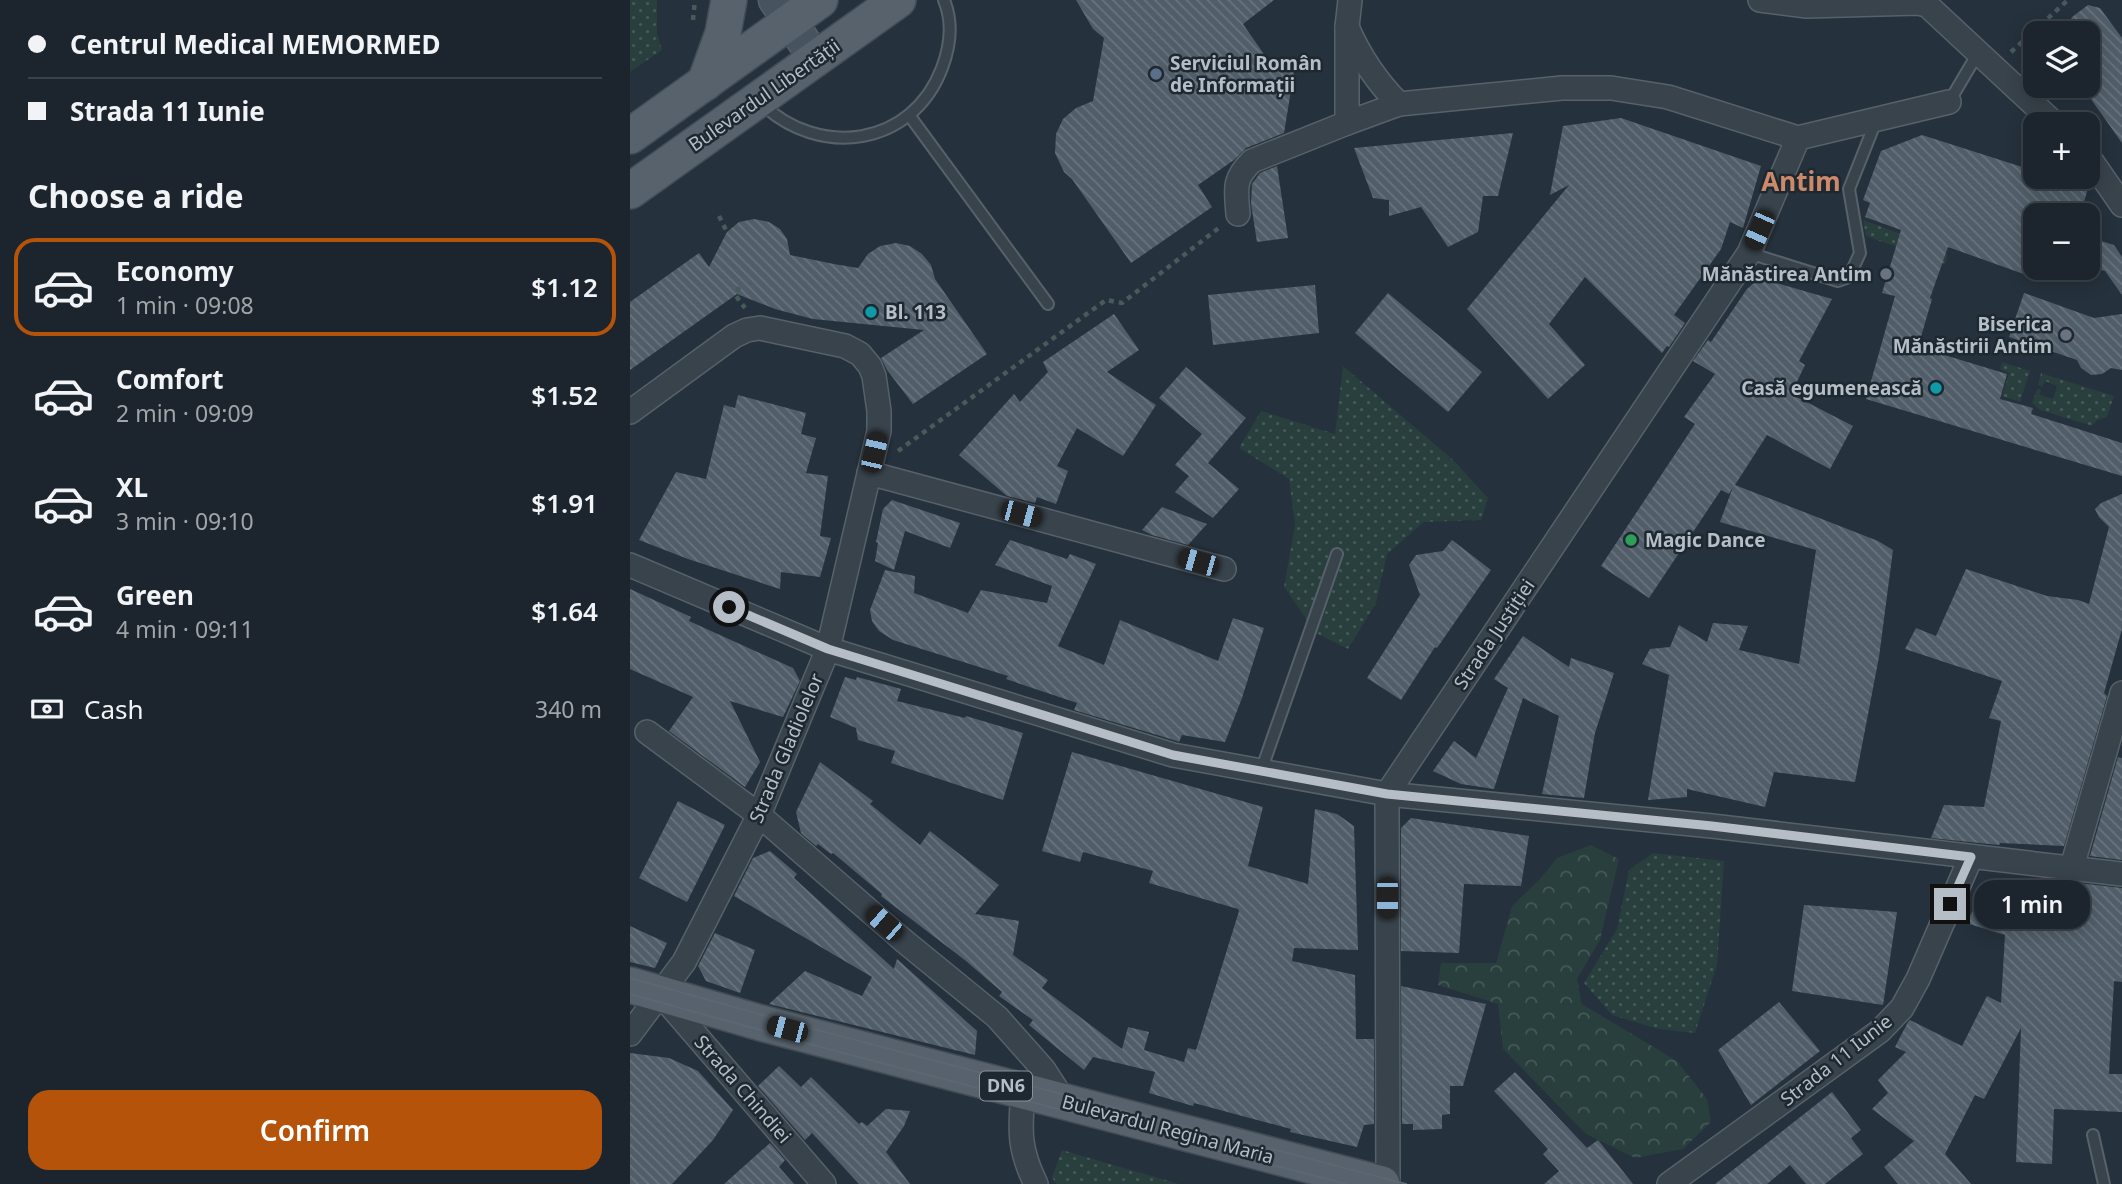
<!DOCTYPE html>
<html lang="en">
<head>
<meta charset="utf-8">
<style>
  :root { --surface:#1c252d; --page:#293139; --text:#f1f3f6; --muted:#a0a5aa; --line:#3a4249; --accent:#b45309 }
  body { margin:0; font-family:"Noto Sans",sans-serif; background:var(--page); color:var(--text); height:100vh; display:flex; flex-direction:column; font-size:26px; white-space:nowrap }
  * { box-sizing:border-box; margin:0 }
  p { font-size:23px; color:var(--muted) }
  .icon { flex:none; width:38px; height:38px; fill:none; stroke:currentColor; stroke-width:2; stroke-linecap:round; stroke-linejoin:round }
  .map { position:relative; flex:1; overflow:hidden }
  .panel { display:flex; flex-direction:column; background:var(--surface); width:630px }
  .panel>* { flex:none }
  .hud { display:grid; align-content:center; height:154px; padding:0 28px; background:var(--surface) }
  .buttons { position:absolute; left:1393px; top:21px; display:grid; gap:14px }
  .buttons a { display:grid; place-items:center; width:77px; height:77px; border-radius:14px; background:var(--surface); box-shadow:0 4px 18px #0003,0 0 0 2px var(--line); font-size:35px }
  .end { position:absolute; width:32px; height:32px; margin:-16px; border:9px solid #b5bec7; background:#111; box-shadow:0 0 0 4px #111 }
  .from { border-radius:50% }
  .bubble { position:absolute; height:49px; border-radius:21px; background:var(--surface); box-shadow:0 4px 18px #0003,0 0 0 2px var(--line); font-size:23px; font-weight:600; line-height:49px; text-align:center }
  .car { position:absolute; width:21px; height:42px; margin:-21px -10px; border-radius:9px; box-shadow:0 0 5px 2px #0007; background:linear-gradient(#222 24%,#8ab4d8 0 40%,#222 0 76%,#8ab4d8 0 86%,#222 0) }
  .hud b { display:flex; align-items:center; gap:24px; height:66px; font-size:26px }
  .hud b+b { border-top:2px solid var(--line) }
  .hud i { width:18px; height:18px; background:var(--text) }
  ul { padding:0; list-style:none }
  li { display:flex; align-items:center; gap:21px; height:98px; margin:0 14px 10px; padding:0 14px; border:4px solid transparent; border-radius:21px }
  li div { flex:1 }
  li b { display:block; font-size:26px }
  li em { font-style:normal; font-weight:600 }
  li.selected { border-color:var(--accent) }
  li>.icon { width:63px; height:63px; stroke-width:1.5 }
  h2 { padding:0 28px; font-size:32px; line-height:84px }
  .pay { display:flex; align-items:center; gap:18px; height:77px; padding:0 28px; font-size:26px }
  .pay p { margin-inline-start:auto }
  .primary-button { display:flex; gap:14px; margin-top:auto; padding:14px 28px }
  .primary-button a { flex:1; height:80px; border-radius:21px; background:var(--accent); color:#fff; font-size:28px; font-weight:600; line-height:80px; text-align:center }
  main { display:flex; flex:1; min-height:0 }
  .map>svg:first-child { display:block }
</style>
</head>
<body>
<main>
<section class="panel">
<div class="hud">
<b><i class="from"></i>Centrul Medical MEMORMED</b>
<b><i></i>Strada 11 Iunie</b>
</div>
<h2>Choose a ride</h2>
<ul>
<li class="selected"><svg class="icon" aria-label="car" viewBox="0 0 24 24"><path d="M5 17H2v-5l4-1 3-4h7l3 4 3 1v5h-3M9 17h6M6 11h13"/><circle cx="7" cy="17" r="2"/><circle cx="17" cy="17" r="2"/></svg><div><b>Economy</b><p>1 min · 09:08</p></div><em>$1.12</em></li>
<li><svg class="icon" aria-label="car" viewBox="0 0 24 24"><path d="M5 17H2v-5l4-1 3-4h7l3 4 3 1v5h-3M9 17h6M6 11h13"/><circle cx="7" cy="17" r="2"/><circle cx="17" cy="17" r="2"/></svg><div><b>Comfort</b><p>2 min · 09:09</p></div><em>$1.52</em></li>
<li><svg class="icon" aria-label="car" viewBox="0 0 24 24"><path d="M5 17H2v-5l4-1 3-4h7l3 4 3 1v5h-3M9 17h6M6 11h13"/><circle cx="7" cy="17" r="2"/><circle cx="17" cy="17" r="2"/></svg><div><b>XL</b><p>3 min · 09:10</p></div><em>$1.91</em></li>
<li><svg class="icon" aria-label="car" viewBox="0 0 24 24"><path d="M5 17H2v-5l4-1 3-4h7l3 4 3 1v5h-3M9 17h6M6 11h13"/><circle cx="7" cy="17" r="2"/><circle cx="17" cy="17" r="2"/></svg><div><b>Green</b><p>4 min · 09:11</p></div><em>$1.64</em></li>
</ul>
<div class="pay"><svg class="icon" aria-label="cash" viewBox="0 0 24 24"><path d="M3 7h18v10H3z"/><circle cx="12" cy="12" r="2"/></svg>Cash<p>340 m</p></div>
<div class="primary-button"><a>Confirm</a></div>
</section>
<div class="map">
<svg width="1492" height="1184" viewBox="0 0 1492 1184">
  <defs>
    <pattern id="green-dots" width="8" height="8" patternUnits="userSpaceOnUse" patternTransform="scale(1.75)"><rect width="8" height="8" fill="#283f3e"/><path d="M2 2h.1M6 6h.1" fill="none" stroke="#455958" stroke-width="1.8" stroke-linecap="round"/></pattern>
    <pattern id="forest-crowns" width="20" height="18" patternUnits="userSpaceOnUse" patternTransform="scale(1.75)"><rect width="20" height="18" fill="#283f3e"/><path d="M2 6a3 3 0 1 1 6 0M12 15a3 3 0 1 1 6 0" fill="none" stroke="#455958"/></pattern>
    <pattern id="building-back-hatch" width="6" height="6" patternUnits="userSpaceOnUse" patternTransform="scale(1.75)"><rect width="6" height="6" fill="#515e69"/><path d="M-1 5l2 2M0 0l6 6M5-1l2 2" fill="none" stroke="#68737d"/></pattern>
  </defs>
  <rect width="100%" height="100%" fill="#25313c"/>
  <!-- green -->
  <g fill="url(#green-dots)">
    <polygon points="0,0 27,0 27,33 32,50 0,72"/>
    <polygon points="1233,220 1315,250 1314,253 1318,255 1315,264 1236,236"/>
    <polygon points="1372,362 1400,371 1390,402 1372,396 1379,373 1370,369"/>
    <polygon points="713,366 822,459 858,498 851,520 794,522 757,554 746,603 718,649 686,633 654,587 665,525 659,479 609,448 631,411 705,434"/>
    <polygon points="1411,373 1484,396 1477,417 1467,420 1462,426 1410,410 1402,403 1407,389 1411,390 1410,395 1423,399 1427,386 1415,381 1412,387 1408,385"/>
    <polygon points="1023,853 1094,861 1087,965 1065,1033 1028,1029 982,1015 954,983 987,929 999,870"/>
    <polygon points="432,1150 549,1184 426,1184 422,1177"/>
  </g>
  <!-- forest -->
  <polygon fill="url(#forest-crowns)" points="961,845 989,859 970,940 947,979 952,1004 1047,1061 1077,1099 1081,1122 1053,1149 1005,1158 956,1134 873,1049 868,1004 808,985 811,963 866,963 882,906 910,879 927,858"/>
  <!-- building -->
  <g fill="url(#building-back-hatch)">
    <polygon points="446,0 644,0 613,24 638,60 664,72 654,133 616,148 604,160 568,185 582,207 501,263 442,179 434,172 425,153 426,134 433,119 446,108 463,101 474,38 463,29"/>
    <polygon points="1458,5 1470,8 1492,38 1492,143 1458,95 1458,33 1434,33 1442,17"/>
    <polygon points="991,118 1131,166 1113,228 1100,222 1091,249 1044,315 1055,323 1039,347 1037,346 1032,353 955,277 919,324 955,365 918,399 837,309 939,185 920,195 933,126"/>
    <polygon points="883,133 868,196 853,196 848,232 818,247 791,207 759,216 759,200 743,198 724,148"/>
    <polygon points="1292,135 1405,171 1405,177 1431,177 1459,185 1450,215 1405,215 1405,278 1318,247 1300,298 1302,299 1288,347 1377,374 1370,399 1403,408 1401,414 1492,443 1492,476 1236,399 1265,296 1252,293 1271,230 1235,217 1240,203 1233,200 1251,151"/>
    <polygon points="647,166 658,238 627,242 621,204 622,184 630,173"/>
    <polygon points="124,219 139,222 150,229 157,239 160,255 204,264 228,268 238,254 250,246 266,243 280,246 292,254 301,265 305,279 357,354 283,404 257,370 251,358 294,330 183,319 145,309 107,294 0,370 0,302 69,253 79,267 97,232 109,222"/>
    <polygon points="1458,237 1484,245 1492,257 1492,295 1475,271 1458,266"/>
    <polygon points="1136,280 1202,299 1169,361 1175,365 1161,394 1223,426 1200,469 1137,435 1105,485 1248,541 1263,550 1249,657 1225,782 1144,772 1135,807 1057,789 1057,797 1018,800 1039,675 1012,664 1020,649 1040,647 1049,625 1077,642 1083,623 1118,626 1109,650 1169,664 1186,550 1090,522 1103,487 1099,494 1091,490 1019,598 971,566 1065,424 1054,417 1085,374 1063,361 1078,340 1081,342 1117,289 1126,281"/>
    <polygon points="685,285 689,333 583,345 578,295"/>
    <polygon points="758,293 852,372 818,412 725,333"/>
    <polygon points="1394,293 1464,318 1492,314 1492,370 1481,368 1472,374 1461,375 1451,368 1447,360 1379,337"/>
    <polygon points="484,314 509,350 477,372 526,405 493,456 447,428 427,466 438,471 426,504 407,497 405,503 377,496 329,455 384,394 390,402 418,372 413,362"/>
    <polygon points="556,367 616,418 578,463 609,489 583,518 545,492 559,476 545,465 572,434 529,398"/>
    <polygon points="108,395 176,413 171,434 186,438 176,473 198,476 190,536 201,538 190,577 151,572 150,589 58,559 9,540 46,472 76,479 94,405 105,408"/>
    <polygon points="1492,494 1492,629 1474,693 1477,696 1434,846 1370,843 1369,845 1301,838 1314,805 1354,807 1371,721 1359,718 1372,681 1275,649 1286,628 1306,636 1336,569 1417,596 1448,600 1459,604 1479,527 1469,517 1465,509 1471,503"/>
    <polygon points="262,500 330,523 320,548 275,531 264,570 245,561 248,543 246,542 253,509"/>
    <polygon points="532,507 577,524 558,545 522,535 512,530"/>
    <polygon points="380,540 437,559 440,554 466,564 428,646 474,665 490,620 588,661 603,618 634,628 612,698 595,742 552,735 549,742 547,741 444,710 447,703 376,679 378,676 263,640 249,631 242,621 240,610 255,570 285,576 284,593 338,613 351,590 417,603 422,586 365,565"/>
    <polygon points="822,540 861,570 807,648 805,647 771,700 737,678 790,595 779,565 786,555 813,551"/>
    <polygon points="0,589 61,617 59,621 163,668 170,681 153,717 100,701 130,762 115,787 39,731 63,697 0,669"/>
    <polygon points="893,636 939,667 941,658 984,673 965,733 954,798 912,794 929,716 893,698 864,789 831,784 803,771 824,741 846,758 878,688 864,679"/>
    <polygon points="215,677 226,680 227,677 271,689 267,701 335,718 336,716 393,733 373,800 261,763 265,751 228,740 226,728 200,717"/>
    <polygon points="442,752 633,807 618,866 678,884 685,809 707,814 724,826 728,950 664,948 662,961 725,975 726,1039 744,1039 744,1124 734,1125 727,1147 660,1132 661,1129 564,1103 563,1106 519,1093 525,1072 463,1057 454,1070 399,1025 403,1020 369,996 372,992 336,961 251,896 252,894 203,853 201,854 188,844 186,846 171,833 166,812 190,762 243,801 240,804 290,845 300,831 369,885 345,914 389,921 383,955 418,980 412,988 492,1049 498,1027 519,1032 514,1050 554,1062 558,1048 566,1050 609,911 608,909 519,883 523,871 453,852 450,862 412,851"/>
    <polygon points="1488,757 1492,758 1492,860 1460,856"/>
    <polygon points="48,801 95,825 57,902 9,878"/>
    <polygon points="781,818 899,836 891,886 834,884 829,953 771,951 771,828"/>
    <polygon points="140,851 167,874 164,878 264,969 267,959 347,1031 345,1055 139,1004 175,971 232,996 242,977 104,896 123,858"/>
    <polygon points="1431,881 1492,888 1492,982 1484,981 1479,1074 1492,1074 1492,1112 1424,1109 1422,1164 1386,1162 1391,1028 1354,1099 1345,1095 1315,1154 1341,1184 1268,1184 1254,1167 1284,1141 1242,1109 1258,1093 1248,1080 1276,1052 1265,1047 1278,1022 1280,1020 1332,1046 1357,996 1371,1003 1375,935 1336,923 1356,887 1430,898"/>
    <polygon points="1174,905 1267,912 1253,1005 1162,991"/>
    <polygon points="0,926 37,943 25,968 0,962"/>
    <polygon points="85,933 125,950 110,993 76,981 68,966"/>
    <polygon points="771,986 856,1004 833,1086 820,1086 820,1114 812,1115 812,1129 783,1130 783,1124 772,1124"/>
    <polygon points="1149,1002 1190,1051 1121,1105 1088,1050"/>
    <polygon points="0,1053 39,1058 68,1071 103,1110 83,1140 42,1184 0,1184"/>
    <polygon points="149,1066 171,1087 181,1077 229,1124 232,1122 237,1126 256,1109 280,1111 274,1126 256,1152 280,1184 229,1184 182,1133 175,1140 128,1086"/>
    <polygon points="885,1072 957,1148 968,1140 1003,1184 914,1184 929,1171 913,1154 918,1149 864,1091"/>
    <polygon points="1202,1092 1231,1130 1221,1138 1233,1154 1195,1184 1176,1184 1160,1165 1137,1184 1085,1184"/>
    <polygon points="140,1143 155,1160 149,1167 164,1184 94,1184"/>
  </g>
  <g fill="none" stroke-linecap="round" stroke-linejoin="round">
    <!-- service casing -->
    <g stroke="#57616a" stroke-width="14">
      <g id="service">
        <polyline points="1319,102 1348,53"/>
        <path d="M 131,103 C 189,159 282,147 312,68 C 320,47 323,22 314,0"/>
        <polyline points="279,115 418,304"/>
        <polyline points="1119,253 1208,281 1219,277 1230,253 1219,189 1246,121"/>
        <polyline points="631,771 707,554"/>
        <polyline points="1463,1135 1474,1184"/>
      </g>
    </g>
    <!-- minor casing -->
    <g stroke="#57616a" stroke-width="26">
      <g id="minor">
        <polyline points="1130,0 1177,6 1288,3 1297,5 1425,124"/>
        <path d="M 717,27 C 730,57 746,81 769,104 L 932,88 L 981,88 L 1038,97 L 1168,138 L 1319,102"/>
        <polyline points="717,123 769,104"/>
        <polyline points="1458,156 1492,205"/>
        <path d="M 608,214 C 606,189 603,179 622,161 L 717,123 L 717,27 L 720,0"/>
        <polyline points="0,412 104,336 117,330 130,328 215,346 230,354 240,366 244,376 249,411 249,431 198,649 129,815 54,962 0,1034"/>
        <polyline points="239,473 594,569"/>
        <polyline points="0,565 198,649 543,755 757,794 1082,826 1492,874"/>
        <polyline points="17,732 129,815 274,941 367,1017 414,1070 434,1101"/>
        <polyline points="1442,867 1492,693"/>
        <polyline points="33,997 194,1184"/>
        <path d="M 393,1091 C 390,1129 388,1148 406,1184"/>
        <polyline points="758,1184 757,794 1119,253 1168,138"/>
        <polyline points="1039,1184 1250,1031 1272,1008 1288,979 1341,857"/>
      </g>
    </g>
    <!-- secondary casing -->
    <g stroke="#57616a" stroke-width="35">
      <polyline id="secondary" points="145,0 186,59"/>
    </g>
    <!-- primary casing -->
    <g stroke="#424c55" stroke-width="38">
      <g id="primary">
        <polyline points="75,83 93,33 99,0"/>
        <polyline points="0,136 190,0"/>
        <polyline points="0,191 268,0"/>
        <polyline points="0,985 131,1023 752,1184"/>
      </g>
    </g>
    <!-- path -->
    <g stroke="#475b5b" stroke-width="4.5" stroke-dasharray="5 5" stroke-linecap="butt">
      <polyline points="63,20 65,0"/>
      <polyline points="1381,52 1438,0"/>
      <polyline points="89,216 97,232"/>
      <polyline points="109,287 106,296 115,308"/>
      <polyline points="268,451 476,300 492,303 590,227"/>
    </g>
    <!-- service -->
    <use href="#service" stroke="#39434c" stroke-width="10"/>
    <!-- minor -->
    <use href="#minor" stroke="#39434c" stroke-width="23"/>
    <!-- secondary -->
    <use href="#secondary" stroke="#47535e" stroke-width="32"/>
    <!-- primary -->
    <use href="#primary" stroke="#57626c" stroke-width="35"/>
    <!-- tram -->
    <g stroke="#5b6773" stroke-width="2">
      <polyline points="0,978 168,1025 776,1184"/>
      <polyline points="0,994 202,1050 716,1184"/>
    </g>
  </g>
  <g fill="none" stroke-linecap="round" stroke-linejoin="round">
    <!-- route -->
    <polyline stroke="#b5bec7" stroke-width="9" points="99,607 198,649 543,755 757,794 1082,826 1341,857 1320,904"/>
  </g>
  <!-- markers -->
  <circle fill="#5c6f8a" stroke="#1e2831" stroke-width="2.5" cx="526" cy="74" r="7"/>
  <g fill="#6b7280" stroke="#1e2831" stroke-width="2.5">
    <circle cx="1256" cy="274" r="7"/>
    <circle cx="1436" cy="335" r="7"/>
  </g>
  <g fill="#0f9aa8" stroke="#1e2831" stroke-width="2.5">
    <circle cx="241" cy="312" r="7"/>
    <circle cx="1306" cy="388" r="7"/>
  </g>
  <circle fill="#2e9e5b" stroke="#1e2831" stroke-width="2.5" cx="1001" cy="540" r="7"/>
  <g text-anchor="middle" stroke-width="5" stroke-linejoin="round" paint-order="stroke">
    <!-- shield labels -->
    <rect fill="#1e2831" stroke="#88919a" stroke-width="2" x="350" y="1071.5" width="52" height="29" rx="5"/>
    <g font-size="18" font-weight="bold" fill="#b5bec7">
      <text x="376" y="1092">DN6</text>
    </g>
    <!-- poi labels -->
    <g font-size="19" font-weight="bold" fill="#b5bec7" stroke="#1e2831" text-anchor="start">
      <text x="540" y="70">Serviciul Român<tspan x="540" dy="22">de Informații</tspan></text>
      <text x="1242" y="281" text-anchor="end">Mănăstirea Antim</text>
      <text x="255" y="319">Bl. 113</text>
      <text x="1422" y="331" text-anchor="end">Biserica<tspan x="1422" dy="22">Mănăstirii Antim</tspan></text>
      <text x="1292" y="395" text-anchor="end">Casă egumenească</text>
      <text x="1015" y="547">Magic Dance</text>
    </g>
    <!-- street labels -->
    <g font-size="19" fill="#b5bec7" stroke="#1e2831">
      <text transform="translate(134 95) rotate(-35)" y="7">Bulevardul Libertății</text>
      <text transform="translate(864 634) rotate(-56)" y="7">Strada Justiției</text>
      <text transform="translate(156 748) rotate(-67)" y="7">Strada Gladiolelor</text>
      <text transform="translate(1206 1060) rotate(-38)" y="7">Strada 11 Iunie</text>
      <text transform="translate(113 1089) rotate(49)" y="7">Strada Chindiei</text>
      <text transform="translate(538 1129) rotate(15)" y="7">Bulevardul Regina Maria</text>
    </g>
    <!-- district labels -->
    <g font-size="26" font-weight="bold" fill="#cd8a6a" stroke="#1e2831">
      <text x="1171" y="191">Antim</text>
    </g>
  </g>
</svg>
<div class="buttons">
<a><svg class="icon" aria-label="layers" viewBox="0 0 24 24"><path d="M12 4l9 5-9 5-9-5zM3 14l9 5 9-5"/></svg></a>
<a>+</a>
<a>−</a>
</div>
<i class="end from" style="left:99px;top:607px"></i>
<i class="end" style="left:1320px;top:904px"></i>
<div class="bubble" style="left:1344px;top:880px;width:116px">1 min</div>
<i class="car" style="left:1129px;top:230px;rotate:204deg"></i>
<i class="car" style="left:244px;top:452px;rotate:13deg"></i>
<i class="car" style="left:391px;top:514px;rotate:105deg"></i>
<i class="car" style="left:568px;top:562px;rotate:286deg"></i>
<i class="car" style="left:757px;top:898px;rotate:180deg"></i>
<i class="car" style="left:254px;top:923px;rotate:311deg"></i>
<i class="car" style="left:157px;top:1029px;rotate:285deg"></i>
</div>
</main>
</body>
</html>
